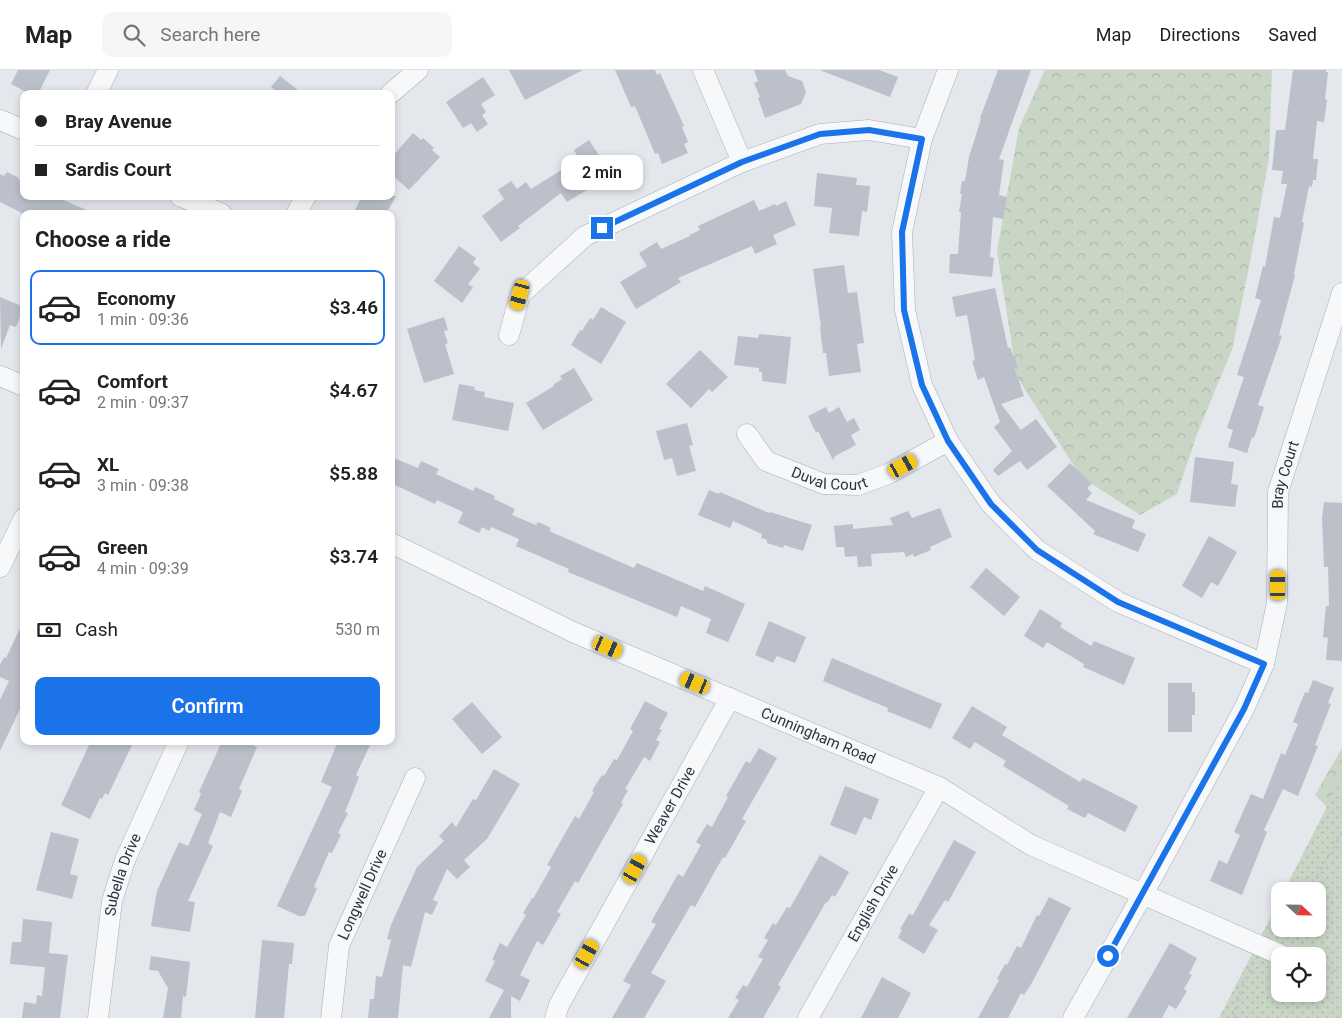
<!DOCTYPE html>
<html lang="en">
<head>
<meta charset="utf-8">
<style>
  :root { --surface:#fff; --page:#f6f6f6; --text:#222; --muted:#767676; --line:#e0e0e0; --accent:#1a73e8 }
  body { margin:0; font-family:Roboto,sans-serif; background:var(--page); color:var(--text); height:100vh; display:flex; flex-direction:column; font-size:19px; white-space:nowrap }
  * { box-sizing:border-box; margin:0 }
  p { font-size:16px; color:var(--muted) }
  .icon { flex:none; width:28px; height:28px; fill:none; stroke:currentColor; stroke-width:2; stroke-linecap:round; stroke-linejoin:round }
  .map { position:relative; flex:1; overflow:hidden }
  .panel { position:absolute; left:20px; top:140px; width:375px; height:535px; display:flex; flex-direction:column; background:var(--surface); border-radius:10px; box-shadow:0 2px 8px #0003 }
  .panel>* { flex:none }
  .guide { position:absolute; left:20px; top:20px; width:375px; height:110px; border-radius:10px; box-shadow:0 2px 8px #0003; display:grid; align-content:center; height:110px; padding:0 15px; background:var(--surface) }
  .needle { width:32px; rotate:112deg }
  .fabs { position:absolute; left:1271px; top:812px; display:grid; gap:10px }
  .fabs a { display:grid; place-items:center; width:55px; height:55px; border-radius:10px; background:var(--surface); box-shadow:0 2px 8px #0003; font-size:25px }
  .end { position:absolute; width:22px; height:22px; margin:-11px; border:6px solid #1a73e8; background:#fff; box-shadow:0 0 0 2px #fff }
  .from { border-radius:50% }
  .bubble { position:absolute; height:35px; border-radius:10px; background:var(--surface); box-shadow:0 2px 8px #0003; font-size:16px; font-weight:600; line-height:35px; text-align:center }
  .car { position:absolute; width:15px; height:30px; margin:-15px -8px; border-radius:6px; box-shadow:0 0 4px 1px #0007; background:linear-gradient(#f5c518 24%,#345 0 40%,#f5c518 0 76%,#345 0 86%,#f5c518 0) }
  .guide b { display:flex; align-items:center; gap:18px; height:48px; font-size:19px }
  .guide b+b { border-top:1px solid var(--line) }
  .guide i { width:12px; height:12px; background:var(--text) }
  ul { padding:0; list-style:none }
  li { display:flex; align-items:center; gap:15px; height:75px; margin:0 10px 8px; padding:0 5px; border:2px solid transparent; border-radius:10px }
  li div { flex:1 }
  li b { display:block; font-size:19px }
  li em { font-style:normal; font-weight:600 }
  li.current { border-color:var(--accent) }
  li>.icon { width:45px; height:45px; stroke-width:1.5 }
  h2 { padding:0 15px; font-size:22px; line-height:60px }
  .pay { display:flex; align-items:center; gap:12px; height:55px; padding:0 15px; font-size:19px }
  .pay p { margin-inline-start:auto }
  .primary-button { display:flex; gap:10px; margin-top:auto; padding:10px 15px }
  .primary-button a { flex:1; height:58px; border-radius:10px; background:var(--accent); color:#fff; font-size:20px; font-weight:600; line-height:58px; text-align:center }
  header { display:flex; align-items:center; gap:30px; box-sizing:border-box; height:70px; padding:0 25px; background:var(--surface); border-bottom:1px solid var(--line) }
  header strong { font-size:24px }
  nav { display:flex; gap:28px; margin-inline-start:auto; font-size:18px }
  .search { width:350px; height:45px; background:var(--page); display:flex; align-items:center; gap:12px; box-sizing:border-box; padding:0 18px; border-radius:10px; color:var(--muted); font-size:19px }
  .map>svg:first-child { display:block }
</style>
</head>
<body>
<header>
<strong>Map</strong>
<div class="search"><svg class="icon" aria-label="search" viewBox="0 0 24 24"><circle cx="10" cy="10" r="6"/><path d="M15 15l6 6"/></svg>Search here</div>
<nav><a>Map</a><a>Directions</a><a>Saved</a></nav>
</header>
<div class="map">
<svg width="1342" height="948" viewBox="0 0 1342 948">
  <defs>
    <pattern id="forest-crowns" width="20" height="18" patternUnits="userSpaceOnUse" patternTransform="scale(1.25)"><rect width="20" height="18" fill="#c9d6c5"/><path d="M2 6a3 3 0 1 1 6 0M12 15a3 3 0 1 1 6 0" fill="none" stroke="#adb8ab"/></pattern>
    <pattern id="park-dots" width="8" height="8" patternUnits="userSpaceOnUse" patternTransform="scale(1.25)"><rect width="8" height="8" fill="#c9d6c5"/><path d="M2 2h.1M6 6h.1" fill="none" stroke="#adb8ab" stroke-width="1.8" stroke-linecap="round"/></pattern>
  </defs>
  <rect width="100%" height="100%" fill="#e4e7ec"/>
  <!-- forest -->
  <g fill="url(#forest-crowns)">
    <polygon points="1045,0 1272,0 1269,88 1250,192 1232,280 1197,364 1177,424 1140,445 1081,407 1017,307 997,181 1019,58"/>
    <polygon points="1342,678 1342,720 1330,740 1315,725"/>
  </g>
  <!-- park -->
  <path fill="url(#park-dots)" fill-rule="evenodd" d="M 1342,707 L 1342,948 L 1219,948 L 1280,829 L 1280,859 L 1318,859 L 1318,821 L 1284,821 ZM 1280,886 L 1318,886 L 1318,924 L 1280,924 Z"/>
  <!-- building -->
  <g fill="#bbc0ca">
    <polygon points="18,0 50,0 38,24 30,24 11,14"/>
    <polygon points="509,0 583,0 525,30"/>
    <polygon points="615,0 655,0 657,5 660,3 684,56 682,57 688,72 684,74 688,83 662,94 658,83 655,84 635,36 631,37"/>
    <polygon points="754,0 785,0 788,6 802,11 806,22 801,34 765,48 758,28 760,27 754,13 758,11"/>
    <polygon points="822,0 879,0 898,7 890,27 822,1"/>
    <polygon points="998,0 1031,0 999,89 1004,90 999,125 1007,127 1003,149 993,147 990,187 994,188 992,207 949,203 950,184 958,184 961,142 959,142 962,124 960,124 962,111 965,111 969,87 981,49 980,48"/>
    <polygon points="1293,0 1326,0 1326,2 1328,2 1325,29 1327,30 1324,52 1317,51 1313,89 1318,89 1316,110 1313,110 1312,117 1309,116 1302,152 1304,153 1294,204 1295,205 1279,265 1282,266 1258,335 1264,337 1254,368 1252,367 1247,383 1228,377 1233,360 1227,358 1244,307 1237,305 1261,230 1255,228 1263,196 1265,197 1274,147 1280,148 1287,114 1281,114 1283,101 1272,100 1276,60 1285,60"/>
    <polygon points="280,6 303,24 280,24 271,17"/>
    <polygon points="483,7 495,25 481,34 486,42 482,45 488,54 477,62 471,53 463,58 446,32"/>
    <polygon points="413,63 421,70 423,68 434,78 432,80 440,87 409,120 391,104 391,88"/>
    <polygon points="589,70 608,99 588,112 592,117 567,132 561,123 518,156 520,158 501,172 482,146 504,129 498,120 511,111 517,119 526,112 531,119 579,89 574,80"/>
    <polygon points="7,102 19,108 18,109 24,112 24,126 54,126 96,144 24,144 0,132 0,104 4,106"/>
    <polygon points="817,103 857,108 856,115 870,116 867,142 862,141 859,166 829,163 832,138 814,136"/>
    <polygon points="362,126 396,126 386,144 353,144"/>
    <polygon points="754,130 759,141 775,134 776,136 786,131 796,155 773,165 777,174 755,184 752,176 678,208 681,212 636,239 620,212 647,196 639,183 657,172 661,179 690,166 690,165 700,160 698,156"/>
    <polygon points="459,176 476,188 473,193 480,199 468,214 473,217 462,233 434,211"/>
    <polygon points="844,195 848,223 857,222 864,273 857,274 861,302 829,306 826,283 823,283 820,257 821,257 813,199"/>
    <polygon points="995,218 1008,278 1010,277 1018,298 1015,299 1024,326 1001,334 1021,360 1036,349 1057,377 1027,400 1020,391 998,406 993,400 1012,381 994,357 1000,352 984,307 978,310 972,291 975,290 967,245 956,247 952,227"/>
    <polygon points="0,227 24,237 16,257 10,255 1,279"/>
    <polygon points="601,237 626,252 601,294 571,275 580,260 582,261 590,248 593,250"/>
    <polygon points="444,247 448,260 444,261 448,273 445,274 454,304 424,313 407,259"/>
    <polygon points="759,264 791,267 786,314 762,311 762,302 759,302 759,298 734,295 738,266 758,268"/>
    <polygon points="700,280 728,307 712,322 709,319 691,338 666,314"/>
    <polygon points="574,298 593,330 543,360 526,333 554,316 553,315 562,309 560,306"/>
    <polygon points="459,314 475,317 474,320 485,322 484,327 514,333 508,361 452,350"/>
    <polygon points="826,337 829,343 839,337 847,352 854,348 860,360 851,365 856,375 835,386 833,390 818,361 816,363 808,346"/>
    <polygon points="687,353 693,375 689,376 696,401 677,406 672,388 664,390 656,361"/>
    <polygon points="391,387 418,398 421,391 439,399 436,404 473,421 475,417 495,426 494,429 515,439 512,445 536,455 538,452 551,458 549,461 634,498 637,493 703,521 705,516 745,534 728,572 706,563 711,549 681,536 677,547 568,502 569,499 516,476 519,469 491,457 489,461 482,457 479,463 458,453 463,442 437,430 435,434 391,413"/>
    <polygon points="1195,387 1234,392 1231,414 1238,415 1235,437 1190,432"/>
    <polygon points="1070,393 1092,414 1087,418 1092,423 1086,430 1135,450 1132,458 1146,464 1138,482 1093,464 1095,461 1047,416"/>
    <polygon points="709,420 719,424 720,422 769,443 770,442 812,455 803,481 784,475 783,478 767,473 767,470 761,468 762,464 733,451 730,458 698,445"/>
    <polygon points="1324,432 1342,433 1342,591 1326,590 1328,568 1323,567 1326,536 1329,536 1328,497 1324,497 1322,448"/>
    <polygon points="940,438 952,467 930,477 931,480 914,487 913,484 906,487 904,482 871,484 872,496 858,497 857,486 845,487 844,477 836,477 834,456 853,454 853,459 893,455 890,448 908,441 912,448"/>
    <polygon points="1209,466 1237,482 1218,516 1211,512 1202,528 1182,516"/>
    <polygon points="986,498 1020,527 1004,546 970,517"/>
    <polygon points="1040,539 1062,553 1060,557 1091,576 1094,571 1135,588 1124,615 1083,597 1084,594 1047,572 1043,578 1024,566"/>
    <polygon points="24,550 24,641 20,639 0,681 0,630 9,611 0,607 0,595 4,587 6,588"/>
    <polygon points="769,551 806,567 795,593 777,586 773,593 755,585"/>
    <polygon points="832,588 942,634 931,659 887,641 888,638 823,611"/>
    <polygon points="1313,610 1334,618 1328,633 1331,634 1315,675 1318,676 1298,726 1283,719 1264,760 1267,762 1242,825 1210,811 1219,790 1227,794 1240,765 1234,762 1251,724 1263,729 1281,683 1285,685 1298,654 1293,652 1305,622 1308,623"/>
    <polygon points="1168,613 1192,613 1192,622 1195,622 1195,645 1192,645 1192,662 1168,662"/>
    <polygon points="645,631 668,643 659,659 662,660 656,670 660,672 650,691 644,687 625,719 628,720 621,733 623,734 578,813 575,811 557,842 561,844 543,875 537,871 520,905 530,910 520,931 511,926 511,948 489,948 504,920 485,911 495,891 492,890 500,873 507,877 526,845 523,843 532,828 533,829 551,797 547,795 575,746 579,749 594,722 592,721 602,705 604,706 614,689 617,690 633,661 630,659"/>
    <polygon points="472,632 502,667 482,684 452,649"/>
    <polygon points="972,636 1007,657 1002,665 1080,712 1083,708 1138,736 1125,762 1088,743 1085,748 1067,739 1069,736 1003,696 1006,691 975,672 970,679 952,668"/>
    <polygon points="91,671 134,671 108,725 105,723 102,729 100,728 90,749 61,735"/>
    <polygon points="222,671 253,671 252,675 257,677 239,719 242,721 231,747 220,742 208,773 213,776 188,831 195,832 190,862 151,856 157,821 179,772 188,776 202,744 194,740 201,724 199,722"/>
    <polygon points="338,671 362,671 370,675 356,705 359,707 345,742 348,743 338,763 341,765 332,783 329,782 314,817 317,818 305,846 299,846 277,836 332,717 321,712"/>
    <polygon points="759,678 777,688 742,749 746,751 725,788 723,787 695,837 691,835 651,903 666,911 644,948 612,948 631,915 623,911 656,854 651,852 678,804 683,807 701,775 696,772 707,754 712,757 728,727 726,726 746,691 750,693"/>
    <polygon points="494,699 520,714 487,769 464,790 470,797 457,809 447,799 433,830 438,832 432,845 425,842 411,897 403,895 398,948 368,948 370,929 374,929 376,906 382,907 391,870 387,869 391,855 417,797 444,771 439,766 452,752 456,757 473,729 476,730"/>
    <polygon points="845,716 879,729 871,750 864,747 856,765 830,755"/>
    <polygon points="51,762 79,769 70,804 78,806 72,829 36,820"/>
    <polygon points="954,770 976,782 948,832 945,830 929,855 938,860 924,884 898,868 902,860 900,859 909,844 913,845"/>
    <polygon points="820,785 849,802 835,827 832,825 827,833 826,832 778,915 781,917 763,948 728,948 739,930 735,928 743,915 747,917 763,889 758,887 768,870 764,868 773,853 776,855 787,837 790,838"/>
    <polygon points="1049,827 1071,838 1033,911 1024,925 1021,923 1008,948 978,948 999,910 997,909 1005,894 1007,895 1017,876 1021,878 1037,845 1039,846"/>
    <polygon points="23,849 52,852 49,883 68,885 60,948 22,948 24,932 36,934 37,925 42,926 45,897 10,894 12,872 21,872"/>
    <polygon points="262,870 294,873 292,894 289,894 284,948 255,948"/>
    <polygon points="1170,873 1197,888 1189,904 1192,905 1184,919 1187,921 1176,939 1169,935 1162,948 1127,948"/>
    <polygon points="151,886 190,892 186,927 183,926 181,948 163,948 168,918 158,901 149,900"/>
    <polygon points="882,907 911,923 898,948 861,948"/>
  </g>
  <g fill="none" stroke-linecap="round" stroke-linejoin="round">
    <!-- minor casing -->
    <g stroke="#a9aeb7" stroke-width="21">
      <g id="minor">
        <polyline points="703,0 742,92"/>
        <polyline points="948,0 922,69 902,162 905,240 922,315 948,371 991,434 1037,480 1118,532 1264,594"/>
        <polyline points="96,24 108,0"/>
        <polyline points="390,24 418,0"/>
        <polyline points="0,50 24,60"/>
        <polyline points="180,126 222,144"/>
        <polyline points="296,144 306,126"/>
        <polyline points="509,265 520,225 585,166 742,92 820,64 869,60 922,69"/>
        <polyline points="0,306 24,316"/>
        <path id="s1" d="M 747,364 L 766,391 L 824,414 L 858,415 L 888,404 L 948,371"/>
        <path id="s2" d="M 391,473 L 573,562 L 939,717 L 1031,775 L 1283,886"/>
        <polyline points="0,497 24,448"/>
        <path id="s3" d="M 98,948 L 112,831 L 125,790 L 179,671"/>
        <path id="s4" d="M 331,948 L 339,876 L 415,708"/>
        <path id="s5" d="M 555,948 L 559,935 L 730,628"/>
        <path id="s6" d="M 808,948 L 939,717"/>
        <path id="s7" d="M 1073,948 L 1143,824 L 1244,639 L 1264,594 L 1277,533 L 1278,422 L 1342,223"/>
      </g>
    </g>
    <!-- path -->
    <g stroke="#c2c5cb" stroke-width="3" stroke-dasharray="4 4" stroke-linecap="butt">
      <polyline points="1308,821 1342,763"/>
      <polyline points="1270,862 1280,851"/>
      <polyline points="1318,895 1342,903"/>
      <polyline points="1234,948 1239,925 1254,891"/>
    </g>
    <!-- minor -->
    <use href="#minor" stroke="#f7f8fa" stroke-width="20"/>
  </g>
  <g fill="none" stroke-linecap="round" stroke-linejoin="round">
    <!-- route -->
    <polyline stroke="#1a73e8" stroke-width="6" points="602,158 742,92 820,64 869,60 922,69 902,162 904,240 922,315 948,371 991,434 1037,480 1118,532 1264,594 1244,639 1108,886"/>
  </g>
  <g text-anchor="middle" stroke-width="4" stroke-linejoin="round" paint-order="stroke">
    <!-- street labels -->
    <g font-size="15" fill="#2b3445" stroke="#f4f6f9">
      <text dy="5" stroke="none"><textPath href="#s1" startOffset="100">Duval Court</textPath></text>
      <text dy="5" stroke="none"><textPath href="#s7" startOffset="594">Bray Court</textPath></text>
      <text dy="5" stroke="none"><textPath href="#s2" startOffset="469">Cunningham Road</textPath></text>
      <text dy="5" stroke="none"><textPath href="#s5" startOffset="242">Weaver Drive</textPath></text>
      <text dy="5" stroke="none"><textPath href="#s3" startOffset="146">Subella Drive</textPath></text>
      <text dy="5" stroke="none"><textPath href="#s4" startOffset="129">Longwell Drive</textPath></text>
      <text dy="5" stroke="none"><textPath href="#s6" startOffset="132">English Drive</textPath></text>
    </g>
  </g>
</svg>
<div class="fabs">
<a><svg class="needle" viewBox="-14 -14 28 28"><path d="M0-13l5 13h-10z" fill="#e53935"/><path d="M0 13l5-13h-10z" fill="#767676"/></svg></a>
<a><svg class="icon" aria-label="locate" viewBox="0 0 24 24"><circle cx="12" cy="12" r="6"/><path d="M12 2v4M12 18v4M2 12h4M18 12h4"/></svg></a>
</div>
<i class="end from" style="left:1108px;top:886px"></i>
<i class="end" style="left:602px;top:158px"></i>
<div class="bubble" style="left:561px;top:85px;width:82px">2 min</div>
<i class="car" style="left:520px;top:225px;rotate:195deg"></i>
<i class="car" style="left:903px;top:396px;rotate:61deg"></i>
<i class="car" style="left:1278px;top:515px;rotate:0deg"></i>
<i class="car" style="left:608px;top:577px;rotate:113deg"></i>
<i class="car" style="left:695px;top:613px;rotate:293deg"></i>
<i class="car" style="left:635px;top:799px;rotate:29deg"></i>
<i class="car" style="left:587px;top:884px;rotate:29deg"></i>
<div class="guide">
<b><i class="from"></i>Bray Avenue</b>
<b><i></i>Sardis Court</b>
</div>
<section class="panel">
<h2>Choose a ride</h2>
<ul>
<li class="current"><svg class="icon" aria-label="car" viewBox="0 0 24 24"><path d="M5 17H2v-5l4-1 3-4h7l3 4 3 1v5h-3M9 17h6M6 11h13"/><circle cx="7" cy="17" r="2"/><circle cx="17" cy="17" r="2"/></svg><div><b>Economy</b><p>1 min · 09:36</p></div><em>$3.46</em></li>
<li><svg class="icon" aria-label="car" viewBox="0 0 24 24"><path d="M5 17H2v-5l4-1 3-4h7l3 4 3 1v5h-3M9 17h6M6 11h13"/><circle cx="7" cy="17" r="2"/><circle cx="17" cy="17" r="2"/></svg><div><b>Comfort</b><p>2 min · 09:37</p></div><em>$4.67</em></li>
<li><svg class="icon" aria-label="car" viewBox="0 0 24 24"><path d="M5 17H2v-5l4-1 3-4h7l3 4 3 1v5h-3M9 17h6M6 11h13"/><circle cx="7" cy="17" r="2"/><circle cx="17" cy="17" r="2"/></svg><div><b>XL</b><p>3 min · 09:38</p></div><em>$5.88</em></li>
<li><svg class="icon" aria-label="car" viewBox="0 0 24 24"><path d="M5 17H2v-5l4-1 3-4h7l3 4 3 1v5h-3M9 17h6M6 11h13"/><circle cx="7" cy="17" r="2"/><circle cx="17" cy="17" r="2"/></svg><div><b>Green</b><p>4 min · 09:39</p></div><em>$3.74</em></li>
</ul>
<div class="pay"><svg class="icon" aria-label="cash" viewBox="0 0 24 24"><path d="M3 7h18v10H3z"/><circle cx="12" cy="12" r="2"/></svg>Cash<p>530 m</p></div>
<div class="primary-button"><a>Confirm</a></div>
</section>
</div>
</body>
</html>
